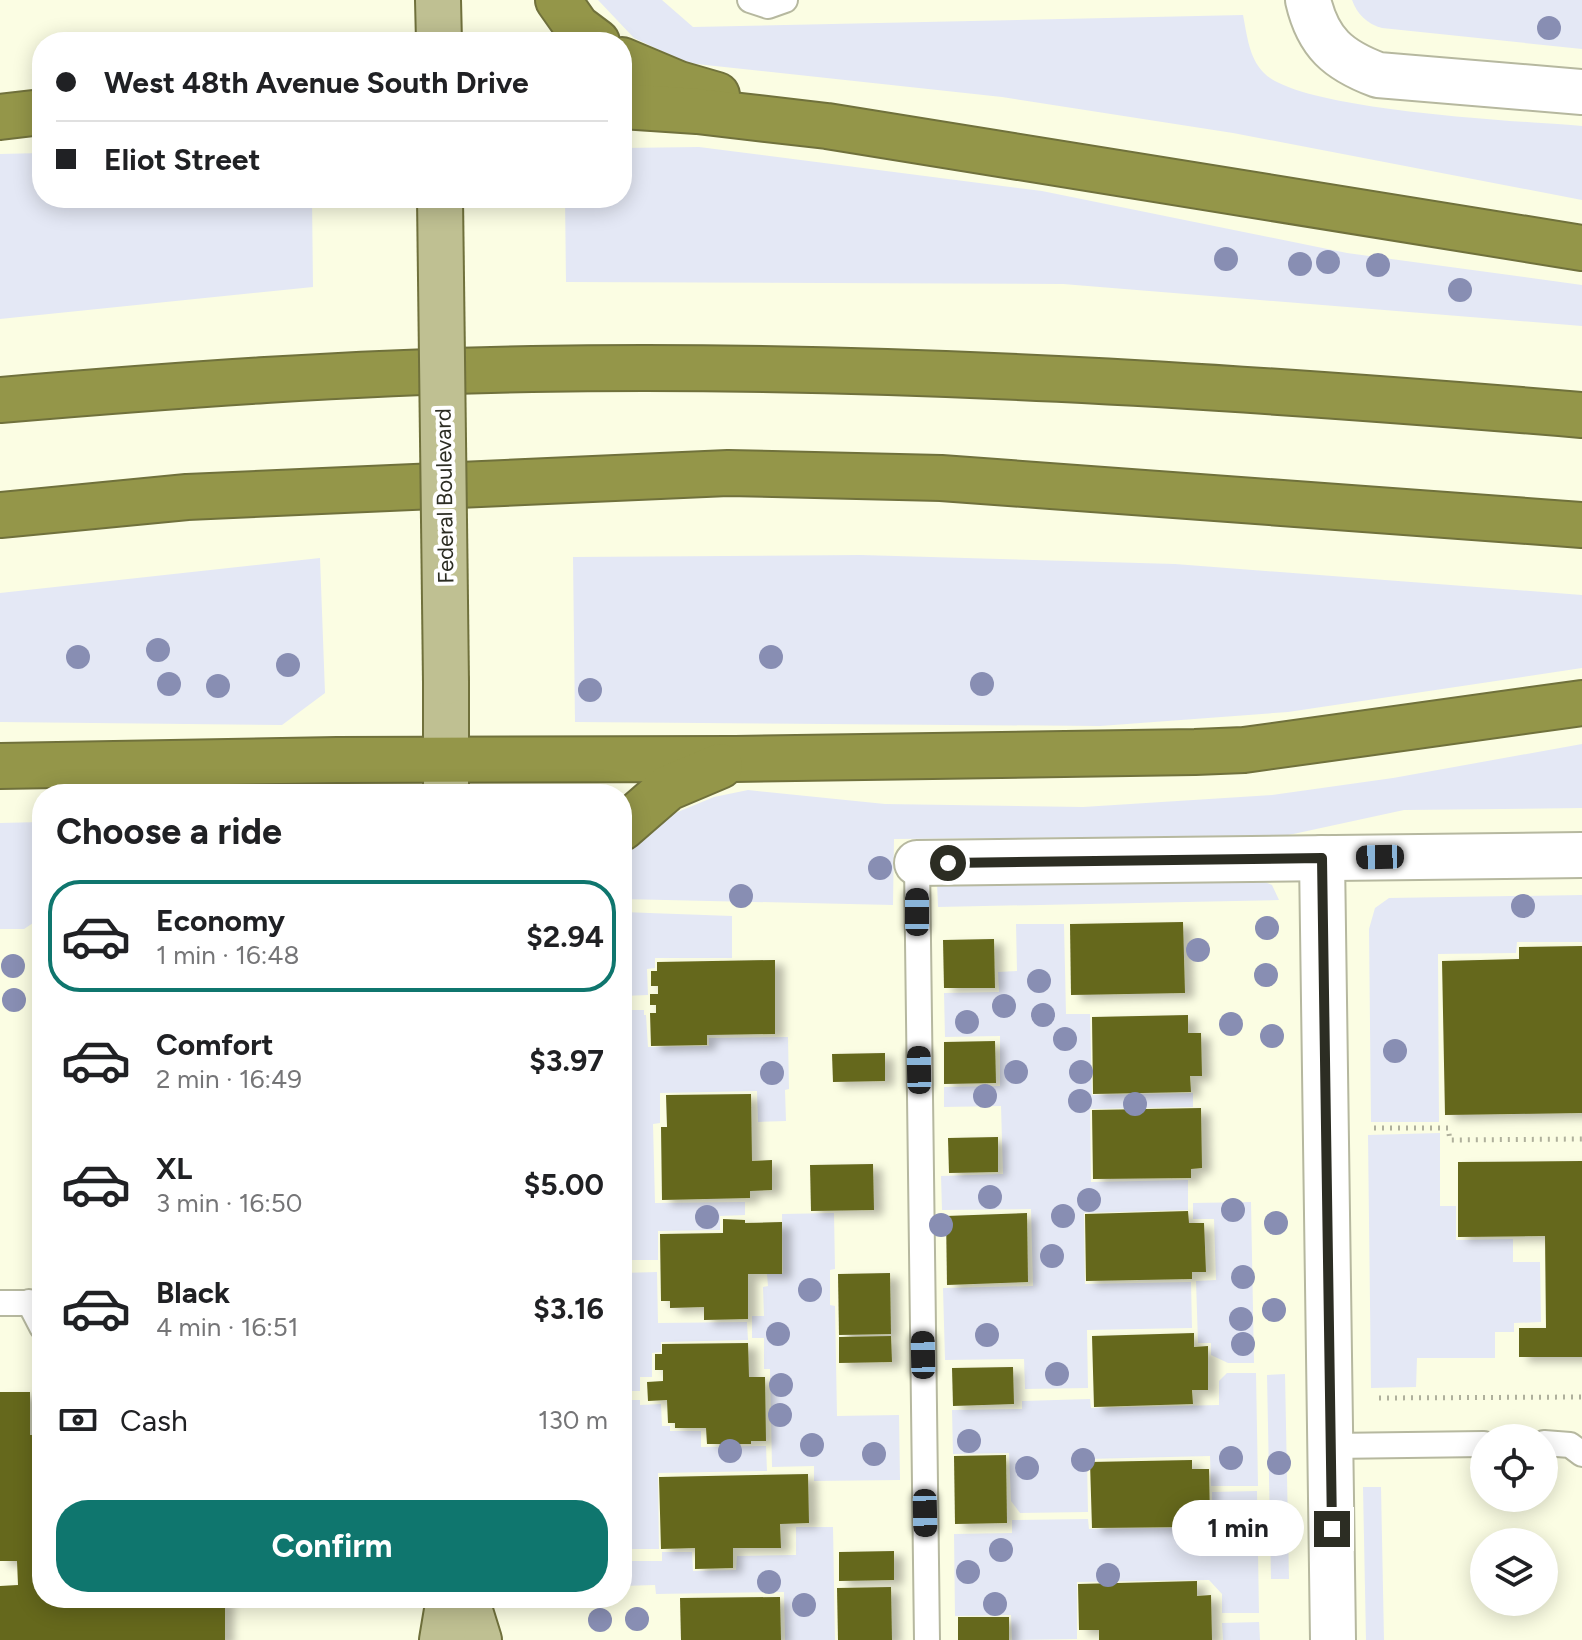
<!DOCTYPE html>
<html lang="en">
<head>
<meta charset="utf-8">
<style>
  :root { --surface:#fff; --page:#f6f6f6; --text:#202124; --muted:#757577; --line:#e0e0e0; --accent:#0f766e }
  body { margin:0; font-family:Figtree,sans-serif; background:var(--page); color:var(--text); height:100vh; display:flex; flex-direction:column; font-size:30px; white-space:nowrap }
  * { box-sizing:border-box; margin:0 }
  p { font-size:26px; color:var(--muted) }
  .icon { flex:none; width:44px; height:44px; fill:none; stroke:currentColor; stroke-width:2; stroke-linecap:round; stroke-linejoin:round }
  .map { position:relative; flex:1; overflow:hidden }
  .drawer { position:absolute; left:32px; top:784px; width:600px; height:824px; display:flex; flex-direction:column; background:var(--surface); border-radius:32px; box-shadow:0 4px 20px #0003 }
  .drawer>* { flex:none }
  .hud { position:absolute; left:32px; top:32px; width:600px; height:176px; border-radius:32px; box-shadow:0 4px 20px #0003; display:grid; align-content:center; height:176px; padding:0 24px; background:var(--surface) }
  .controls { position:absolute; left:1470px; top:1424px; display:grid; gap:16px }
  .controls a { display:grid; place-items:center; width:88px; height:88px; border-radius:50%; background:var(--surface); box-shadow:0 4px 20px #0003; font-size:40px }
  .end { position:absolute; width:36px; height:36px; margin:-18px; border:10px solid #2c2d23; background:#fff; box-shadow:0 0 0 4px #fff }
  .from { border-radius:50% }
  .bubble { position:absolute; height:56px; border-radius:28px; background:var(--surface); box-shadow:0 4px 20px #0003; font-size:26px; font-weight:700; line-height:56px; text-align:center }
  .car { position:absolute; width:24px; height:48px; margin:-24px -12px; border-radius:10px; box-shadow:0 0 6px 2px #0007; background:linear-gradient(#222 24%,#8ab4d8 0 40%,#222 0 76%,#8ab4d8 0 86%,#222 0) }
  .hud b { display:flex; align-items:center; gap:28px; height:76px; font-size:30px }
  .hud b+b { border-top:2px solid var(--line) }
  .hud i { width:20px; height:20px; background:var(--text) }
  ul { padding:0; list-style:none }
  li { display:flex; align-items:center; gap:24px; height:112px; margin:0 16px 12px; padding:0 8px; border:4px solid transparent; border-radius:32px }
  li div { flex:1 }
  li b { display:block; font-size:30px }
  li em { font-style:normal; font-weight:700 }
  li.on { border-color:var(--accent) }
  li>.icon { width:72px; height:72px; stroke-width:1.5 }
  h2 { padding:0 24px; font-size:36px; line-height:96px }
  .pay { display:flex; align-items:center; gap:20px; height:88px; padding:0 24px; font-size:30px }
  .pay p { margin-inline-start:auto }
  .cta { display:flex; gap:16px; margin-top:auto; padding:16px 24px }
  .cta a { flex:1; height:92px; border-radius:32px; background:var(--accent); color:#fff; font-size:32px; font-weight:700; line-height:92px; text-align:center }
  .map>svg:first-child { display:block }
</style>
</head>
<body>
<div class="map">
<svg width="1582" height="1640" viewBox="0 0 1582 1640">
  <defs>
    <filter id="shadow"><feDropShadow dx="9" dy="5" stdDeviation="4" flood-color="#0004"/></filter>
  </defs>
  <rect width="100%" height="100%" fill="#fbfde3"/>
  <!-- green -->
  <g fill="#e4e8f5">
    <path d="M 598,0 L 662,0 L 693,27 L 1243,15 C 1247,35 1249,57 1263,72 C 1298,111 1522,121 1582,126 L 1582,200 L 1233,133 L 1002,97 L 687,63 L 634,38 Z"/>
    <path d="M 1352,0 L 1582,0 L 1582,49 L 1382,28 C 1367,24 1357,14 1352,0 Z"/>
    <polygon points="699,147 1042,191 1347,253 1582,285 1582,326 1063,284 566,282 565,198 622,198 622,148"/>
    <polygon points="42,153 42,198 312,198 313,287 0,319 0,154"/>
    <polygon points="861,555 1175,564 1582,595 1582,668 1288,712 1100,726 575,722 573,557"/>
    <polygon points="320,558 325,693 282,725 0,722 0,593"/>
    <polygon points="1582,744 1582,808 1404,810 1284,836 894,839 893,905 622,899 622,864 628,857 624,849 668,816 714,797 748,790 885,804 1083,807 1272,795 1393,778"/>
    <polygon points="42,822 42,917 24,929 0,929 0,823"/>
    <polygon points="1253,877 1272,885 1279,900 938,907 937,882"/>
    <polygon points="1582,895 1582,942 1517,942 1516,953 1438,954 1439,1122 1371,1122 1369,929 1375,908 1389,898"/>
    <polygon points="622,912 732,916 732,958 655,958 655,968 647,969 648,995 622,996"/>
    <polygon points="1016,924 1064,924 1066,1014 1090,1014 1092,1095 1193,1093 1193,1107 1090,1109 1091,1182 1188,1180 1188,1210 1084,1213 1085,1284 1191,1282 1192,1328 1087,1330 1088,1388 1025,1389 1024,1359 945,1360 943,1288 1033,1286 1031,1209 942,1210 941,1176 1003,1174 1001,1106 944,1107 944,1087 1000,1086 1000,1036 945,1037 944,993 999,992 998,972 1017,971"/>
    <polygon points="622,1010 644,1010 644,1015 646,1015 648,1047 709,1046 709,1038 788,1037 789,1089 785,1090 786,1121 758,1122 757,1091 660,1093 660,1123 653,1124 655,1203 745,1202 745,1215 720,1216 720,1230 658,1231 658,1260 622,1260"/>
    <polygon points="1440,1133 1440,1206 1456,1206 1456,1240 1513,1239 1513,1262 1540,1262 1541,1322 1514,1323 1514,1332 1495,1332 1495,1358 1417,1358 1416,1387 1371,1388 1368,1135"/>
    <polygon points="1251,1202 1254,1363 1228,1363 1211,1355 1211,1343 1198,1343 1196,1281 1216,1280 1214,1219 1193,1219 1193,1203"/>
    <polygon points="834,1213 835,1269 830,1270 830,1305 835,1306 837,1416 899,1415 900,1480 814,1481 814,1466 772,1467 770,1369 764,1369 764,1338 752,1338 752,1316 764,1316 763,1287 768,1286 767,1274 783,1273 782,1214"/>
    <polygon points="657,1272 658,1323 747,1322 748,1340 661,1342 661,1352 652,1353 652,1377 640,1377 640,1391 622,1391 622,1273"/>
    <polygon points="1227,1373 1256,1373 1258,1486 1211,1486 1210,1456 1087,1459 1088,1512 1020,1513 1011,1501 1009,1453 953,1454 952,1410 1022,1409 1022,1401 1090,1399 1091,1408 1219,1405 1219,1381"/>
    <polygon points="1285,1374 1289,1579 1271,1579 1267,1375"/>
    <polygon points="622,1400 640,1400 640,1405 661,1404 662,1426 670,1426 670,1431 701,1431 701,1447 766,1446 767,1471 658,1473 659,1549 622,1549"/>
    <polygon points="1363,1487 1381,1487 1384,1640 1366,1640"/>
    <polygon points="1257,1491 1259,1613 1222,1613 1222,1594 1209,1580 1077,1582 1077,1639 1012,1640 1011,1615 955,1616 954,1534 1012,1533 1012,1520 1088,1519 1089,1529 1212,1527 1212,1492"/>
    <polygon points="796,1527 833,1527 835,1640 785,1640 784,1592 656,1594 655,1585 622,1586 622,1561 662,1561 662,1552 692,1552 693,1571 736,1570 737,1556 796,1555"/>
    <polygon points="1259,1622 1260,1640 1223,1640 1222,1623"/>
  </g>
  <!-- building -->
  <g fill="#65671d" filter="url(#shadow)">
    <polygon points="1183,922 1185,993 1071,995 1070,924"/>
    <polygon points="994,939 995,988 944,988 943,940"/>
    <polygon points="1582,946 1582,1113 1445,1115 1442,961 1519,959 1519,947"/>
    <polygon points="775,960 775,1034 707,1035 707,1045 651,1046 650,1013 656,1013 656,1005 650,1005 650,994 658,994 658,986 651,986 651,971 657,971 657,962"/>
    <polygon points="1188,1015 1188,1033 1201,1033 1202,1076 1190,1076 1191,1092 1093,1094 1092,1017"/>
    <polygon points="995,1041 996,1083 944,1084 944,1042"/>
    <polygon points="885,1053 885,1081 833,1082 832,1054"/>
    <polygon points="751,1094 752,1161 772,1160 772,1190 750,1191 750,1198 662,1200 661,1127 667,1127 666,1095"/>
    <polygon points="1201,1108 1202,1168 1191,1169 1191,1178 1093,1179 1092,1110"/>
    <polygon points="998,1137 998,1172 949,1173 948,1138"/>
    <polygon points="1582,1161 1582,1357 1519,1357 1519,1328 1546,1328 1545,1236 1458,1237 1458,1162"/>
    <polygon points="873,1164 874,1210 811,1211 810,1165"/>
    <polygon points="1188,1211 1189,1223 1204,1223 1206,1272 1192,1272 1192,1279 1086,1281 1085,1214"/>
    <polygon points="1027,1213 1028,1282 947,1285 946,1216"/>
    <polygon points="723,1219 745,1220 745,1223 782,1222 782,1274 748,1274 748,1319 704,1320 704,1307 670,1308 670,1301 661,1301 660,1234 723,1233"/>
    <polygon points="890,1273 891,1334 839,1335 838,1274"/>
    <polygon points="1194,1333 1194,1347 1208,1346 1208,1390 1192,1390 1193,1404 1094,1407 1092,1336"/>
    <polygon points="891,1336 892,1362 839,1363 839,1337"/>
    <polygon points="748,1343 749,1377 765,1377 766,1441 751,1441 751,1444 707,1444 706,1428 675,1428 675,1423 668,1423 667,1400 648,1401 647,1382 663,1381 663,1370 655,1370 655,1354 662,1354 662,1344"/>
    <polygon points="1013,1367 1014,1404 953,1406 952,1368"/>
    <polygon points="0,1392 30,1392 30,1435 42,1435 42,1598 225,1598 225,1640 0,1640 0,1586 18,1585 17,1561 0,1561"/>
    <polygon points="1006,1455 1007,1523 955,1524 954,1456"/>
    <polygon points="1192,1460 1192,1469 1209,1469 1210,1518 1192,1519 1193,1527 1092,1528 1090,1462"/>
    <polygon points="808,1474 809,1523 780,1524 781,1548 733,1548 733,1568 695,1569 695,1548 661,1549 659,1477"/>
    <polygon points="894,1551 894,1580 839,1581 839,1552"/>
    <polygon points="1197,1581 1197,1596 1211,1595 1212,1640 1099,1640 1099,1630 1079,1630 1078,1584"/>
    <polygon points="891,1587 892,1640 838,1640 837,1588"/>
    <polygon points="780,1597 781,1640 681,1640 680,1598"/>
    <rect x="958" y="1617" width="51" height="23"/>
  </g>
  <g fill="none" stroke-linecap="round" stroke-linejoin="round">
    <!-- service casing -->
    <g stroke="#b6b89f" stroke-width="28">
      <g id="service">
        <polyline points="750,0 768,6 785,0"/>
        <polyline points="917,863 927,1640"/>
        <polyline points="29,1302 42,1327"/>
        <polyline points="0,1303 42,1303"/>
        <polyline points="1544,1443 1570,1445 1582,1454"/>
        <polyline points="1331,1446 1484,1444"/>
      </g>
    </g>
    <!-- minor casing -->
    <g stroke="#b6b89f" stroke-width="48">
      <g id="minor">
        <path d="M 1308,0 C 1318,43 1338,60 1378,75 L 1582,92"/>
        <polyline points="1322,858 1333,1640"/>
        <polyline points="917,863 1582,855"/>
      </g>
    </g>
    <!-- primary casing -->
    <g stroke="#70713c" stroke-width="48">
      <g id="primary">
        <polyline points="438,0 439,42"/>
        <polyline points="446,682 446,794"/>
        <polyline points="466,1598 479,1640"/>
        <polyline points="442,1640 449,1598"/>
      </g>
    </g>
    <!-- motorway casing -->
    <g stroke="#70713c" stroke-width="48">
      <g id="motorway">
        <polyline points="558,0 577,27 597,42"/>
        <polyline points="622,60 679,84 717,95"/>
        <polyline points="622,106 697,111 827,126 1582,248"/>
        <polyline points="0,117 42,112"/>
        <path d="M 0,400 C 177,385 354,372 532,369 C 883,363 1233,386 1582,415"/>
        <polyline points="0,515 187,497 728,473 941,478 1582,525"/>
        <polyline points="0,766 337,760 735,759 1195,752 1244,750 1582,703"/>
        <polyline points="622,828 668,788 720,766"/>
      </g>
    </g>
    <!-- path -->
    <g stroke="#afb09c" stroke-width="5" stroke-dasharray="2 6" stroke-linecap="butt">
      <polyline points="1374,1128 1448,1128 1450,1140 1582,1139"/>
      <polyline points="1379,1398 1582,1397"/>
    </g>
    <!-- service -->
    <use href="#service" stroke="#fff" stroke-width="24"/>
    <!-- minor -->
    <use href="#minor" stroke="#fff" stroke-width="44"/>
    <!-- primary -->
    <use href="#primary" stroke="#bfc092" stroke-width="44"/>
    <!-- motorway -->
    <use href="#motorway" stroke="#949649" stroke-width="44"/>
    <!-- primary-bridge casing -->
    <g stroke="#70713c" stroke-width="48" stroke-linecap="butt">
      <polyline id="primary-bridge" points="440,198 446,682"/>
    </g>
    <!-- primary-bridge -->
    <use href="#primary-bridge" stroke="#bfc092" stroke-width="44"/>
  </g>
  <!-- trees -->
  <g fill="#888eb3">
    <circle cx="1549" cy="28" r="12"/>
    <circle cx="1226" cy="259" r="12"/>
    <circle cx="1328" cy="262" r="12"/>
    <circle cx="1300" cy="264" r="12"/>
    <circle cx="1378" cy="265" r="12"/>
    <circle cx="1460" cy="290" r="12"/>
    <circle cx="158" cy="650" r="12"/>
    <circle cx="78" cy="657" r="12"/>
    <circle cx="771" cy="657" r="12"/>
    <circle cx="288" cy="665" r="12"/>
    <circle cx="169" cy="684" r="12"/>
    <circle cx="982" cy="684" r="12"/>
    <circle cx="218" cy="686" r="12"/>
    <circle cx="590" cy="690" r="12"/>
    <circle cx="880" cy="868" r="12"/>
    <circle cx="741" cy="896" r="12"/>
    <circle cx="1523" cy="906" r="12"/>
    <circle cx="1267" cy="928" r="12"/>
    <circle cx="1198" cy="950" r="12"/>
    <circle cx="13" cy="966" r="12"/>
    <circle cx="1266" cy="975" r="12"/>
    <circle cx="1039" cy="981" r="12"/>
    <circle cx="14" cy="1000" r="12"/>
    <circle cx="1004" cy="1006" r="12"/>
    <circle cx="1043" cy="1015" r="12"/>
    <circle cx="967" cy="1022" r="12"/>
    <circle cx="1231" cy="1024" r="12"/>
    <circle cx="1272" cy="1036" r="12"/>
    <circle cx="1065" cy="1039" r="12"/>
    <circle cx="1395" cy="1051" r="12"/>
    <circle cx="1016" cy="1072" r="12"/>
    <circle cx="1081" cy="1072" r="12"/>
    <circle cx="772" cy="1073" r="12"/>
    <circle cx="985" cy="1096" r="12"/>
    <circle cx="1080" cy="1101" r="12"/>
    <circle cx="1135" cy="1104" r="12"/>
    <circle cx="990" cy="1197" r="12"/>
    <circle cx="1089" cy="1200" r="12"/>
    <circle cx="1233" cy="1210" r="12"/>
    <circle cx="1063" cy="1216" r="12"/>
    <circle cx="707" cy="1217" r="12"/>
    <circle cx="1276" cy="1223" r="12"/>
    <circle cx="941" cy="1225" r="12"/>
    <circle cx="1052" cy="1256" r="12"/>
    <circle cx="1243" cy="1277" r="12"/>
    <circle cx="810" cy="1290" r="12"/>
    <circle cx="1274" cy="1310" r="12"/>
    <circle cx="1241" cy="1319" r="12"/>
    <circle cx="778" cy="1334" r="12"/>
    <circle cx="987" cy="1335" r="12"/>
    <circle cx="1243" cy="1344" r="12"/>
    <circle cx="1057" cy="1374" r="12"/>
    <circle cx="781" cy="1385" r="12"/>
    <circle cx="780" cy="1415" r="12"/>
    <circle cx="969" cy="1441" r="12"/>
    <circle cx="812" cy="1445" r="12"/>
    <circle cx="730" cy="1451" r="12"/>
    <circle cx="874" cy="1454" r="12"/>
    <circle cx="1231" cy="1458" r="12"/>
    <circle cx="1083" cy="1460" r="12"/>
    <circle cx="1279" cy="1463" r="12"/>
    <circle cx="1027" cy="1468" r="12"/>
    <circle cx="1222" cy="1521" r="12"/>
    <circle cx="1249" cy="1537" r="12"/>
    <circle cx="1278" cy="1542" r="12"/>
    <circle cx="1001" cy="1550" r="12"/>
    <circle cx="968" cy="1572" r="12"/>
    <circle cx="1108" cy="1575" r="12"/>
    <circle cx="769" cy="1582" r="12"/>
    <circle cx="995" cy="1604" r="12"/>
    <circle cx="804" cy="1605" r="12"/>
    <circle cx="637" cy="1619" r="12"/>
    <circle cx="600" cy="1620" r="12"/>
  </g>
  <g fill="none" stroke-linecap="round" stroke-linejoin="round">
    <!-- route -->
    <polyline stroke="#2c2d23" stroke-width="10" points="948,863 1322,858 1332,1529"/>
  </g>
  <g text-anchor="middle" stroke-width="8" stroke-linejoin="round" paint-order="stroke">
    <!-- street labels -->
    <g font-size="22" fill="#2c2d23" stroke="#fff">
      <text transform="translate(444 496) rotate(-91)" y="8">Federal Boulevard</text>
    </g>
  </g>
</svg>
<div class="controls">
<a><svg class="icon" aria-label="locate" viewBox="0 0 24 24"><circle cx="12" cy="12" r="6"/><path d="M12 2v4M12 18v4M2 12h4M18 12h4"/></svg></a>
<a><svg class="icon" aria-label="layers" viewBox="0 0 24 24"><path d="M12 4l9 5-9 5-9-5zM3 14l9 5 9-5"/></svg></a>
</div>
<i class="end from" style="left:948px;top:863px"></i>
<i class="end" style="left:1332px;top:1529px"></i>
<div class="bubble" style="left:1172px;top:1500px;width:132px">1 min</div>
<i class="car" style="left:1380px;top:857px;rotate:269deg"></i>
<i class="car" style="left:917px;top:912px;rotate:0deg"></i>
<i class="car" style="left:919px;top:1070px;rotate:359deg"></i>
<i class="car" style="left:923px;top:1355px;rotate:359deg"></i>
<i class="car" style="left:925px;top:1513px;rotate:179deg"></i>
<div class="hud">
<b><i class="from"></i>West 48th Avenue South Drive</b>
<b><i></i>Eliot Street</b>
</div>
<section class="drawer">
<h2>Choose a ride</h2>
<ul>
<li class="on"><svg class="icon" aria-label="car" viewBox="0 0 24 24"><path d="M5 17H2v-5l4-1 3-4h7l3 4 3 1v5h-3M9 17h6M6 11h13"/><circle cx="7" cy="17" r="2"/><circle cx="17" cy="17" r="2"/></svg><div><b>Economy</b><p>1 min · 16:48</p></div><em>$2.94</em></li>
<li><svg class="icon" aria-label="car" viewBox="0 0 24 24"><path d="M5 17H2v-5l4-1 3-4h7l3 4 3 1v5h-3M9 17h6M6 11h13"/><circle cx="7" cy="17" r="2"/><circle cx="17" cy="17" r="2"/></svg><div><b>Comfort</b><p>2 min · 16:49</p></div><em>$3.97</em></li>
<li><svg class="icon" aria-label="car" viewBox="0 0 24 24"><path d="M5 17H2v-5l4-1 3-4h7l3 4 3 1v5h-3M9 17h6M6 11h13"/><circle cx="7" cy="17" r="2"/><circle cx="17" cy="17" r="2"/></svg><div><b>XL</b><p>3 min · 16:50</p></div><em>$5.00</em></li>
<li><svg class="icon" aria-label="car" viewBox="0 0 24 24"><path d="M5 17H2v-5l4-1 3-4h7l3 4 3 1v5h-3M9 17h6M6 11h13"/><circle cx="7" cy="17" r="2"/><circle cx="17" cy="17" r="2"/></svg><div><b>Black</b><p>4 min · 16:51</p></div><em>$3.16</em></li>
</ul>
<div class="pay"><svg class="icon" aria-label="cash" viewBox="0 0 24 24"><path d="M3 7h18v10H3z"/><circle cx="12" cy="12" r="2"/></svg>Cash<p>130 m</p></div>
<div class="cta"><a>Confirm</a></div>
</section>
</div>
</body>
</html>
